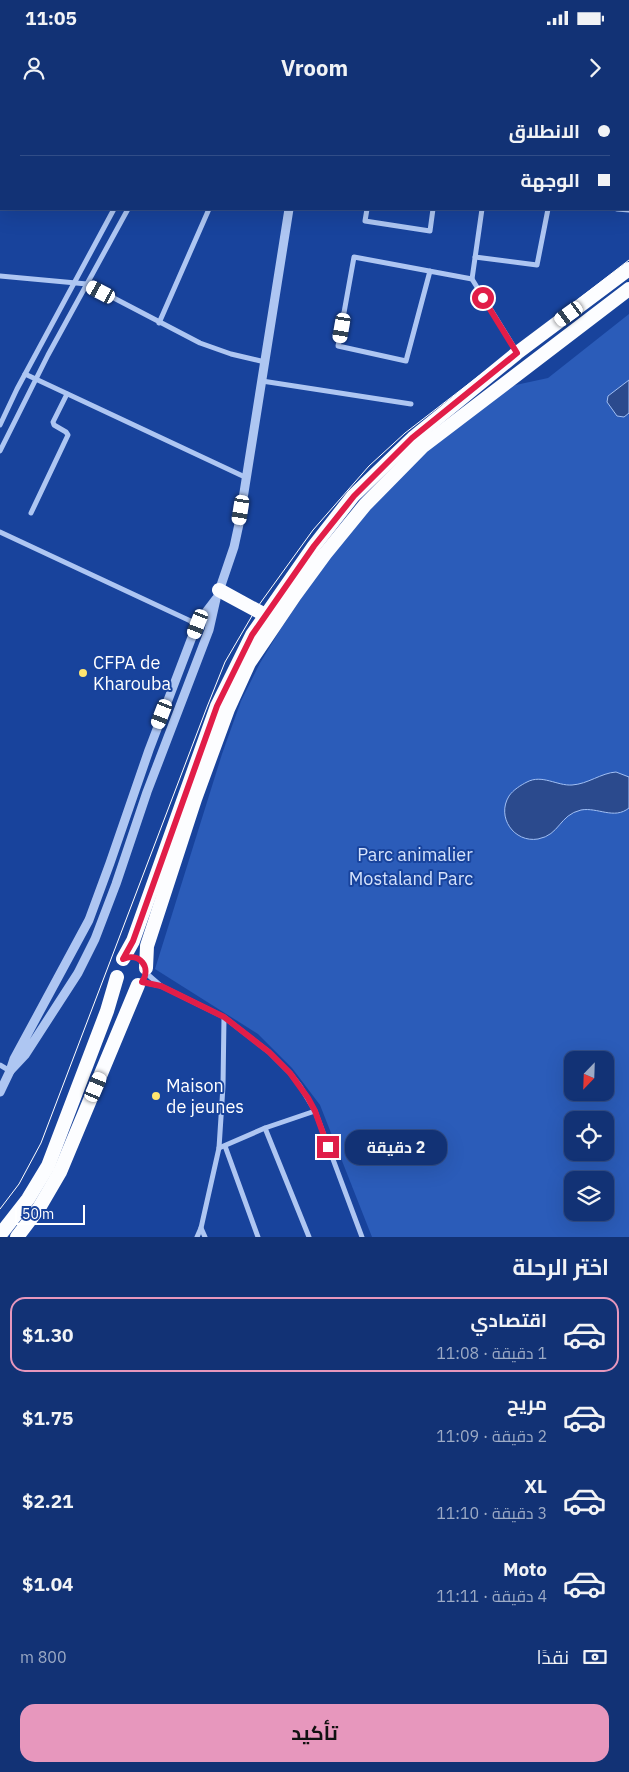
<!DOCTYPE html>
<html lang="ar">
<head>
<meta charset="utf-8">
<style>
  :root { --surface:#123275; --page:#1f3e7d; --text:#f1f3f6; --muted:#9caac5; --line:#314d87; --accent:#e797bd }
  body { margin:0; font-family:"IBM Plex Sans",Cairo,sans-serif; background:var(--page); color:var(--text); direction:rtl; height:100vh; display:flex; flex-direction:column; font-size:19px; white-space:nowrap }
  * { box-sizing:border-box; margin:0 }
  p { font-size:16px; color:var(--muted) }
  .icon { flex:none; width:28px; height:28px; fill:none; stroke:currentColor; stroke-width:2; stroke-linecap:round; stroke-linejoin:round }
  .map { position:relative; height:1137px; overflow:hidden; direction:ltr }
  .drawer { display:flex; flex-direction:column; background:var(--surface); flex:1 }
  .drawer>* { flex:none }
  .guide { position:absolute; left:0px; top:0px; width:630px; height:110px; box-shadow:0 5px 20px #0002,0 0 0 1px var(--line); direction:rtl; display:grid; align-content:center; height:110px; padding:0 20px; background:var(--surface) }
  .needle { width:32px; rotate:203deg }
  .tools { position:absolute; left:564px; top:951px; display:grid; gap:10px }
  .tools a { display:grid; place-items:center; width:50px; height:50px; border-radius:10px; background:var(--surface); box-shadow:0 5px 20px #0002,0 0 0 1px var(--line); font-size:25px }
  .scale { position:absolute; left:15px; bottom:12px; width:70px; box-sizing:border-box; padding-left:5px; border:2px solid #fff; border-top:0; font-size:14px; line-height:18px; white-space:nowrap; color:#fff; -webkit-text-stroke:4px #18439c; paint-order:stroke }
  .end { position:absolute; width:22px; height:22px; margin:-11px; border:6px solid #e11d48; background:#fff; box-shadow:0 0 0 2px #fff }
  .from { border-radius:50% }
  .bubble { position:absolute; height:35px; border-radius:15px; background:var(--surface); box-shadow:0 5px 20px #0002,0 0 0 1px var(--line); font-size:16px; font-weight:700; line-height:35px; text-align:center; direction:rtl }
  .car { position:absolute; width:15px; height:30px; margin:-15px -8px; border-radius:6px; box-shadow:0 0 4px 1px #0007; background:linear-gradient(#fff 24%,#345 0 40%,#fff 0 76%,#345 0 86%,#fff 0) }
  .guide b { display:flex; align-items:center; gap:18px; height:48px; font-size:19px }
  .guide b+b { border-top:1px solid var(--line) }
  .guide i { width:12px; height:12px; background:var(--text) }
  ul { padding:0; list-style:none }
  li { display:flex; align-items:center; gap:15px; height:75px; margin:0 10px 8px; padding:0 10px; border:2px solid transparent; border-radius:15px }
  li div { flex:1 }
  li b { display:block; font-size:19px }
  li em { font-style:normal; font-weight:700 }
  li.on { border-color:var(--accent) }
  li>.icon { width:45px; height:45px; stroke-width:1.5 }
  h2 { padding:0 20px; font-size:22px; line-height:60px }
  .pay { display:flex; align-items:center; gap:12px; height:55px; padding:0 20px; font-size:19px }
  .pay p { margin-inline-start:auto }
  .primary-button { display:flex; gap:10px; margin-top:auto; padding:10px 20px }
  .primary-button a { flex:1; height:58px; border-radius:15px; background:var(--accent); color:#111; font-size:20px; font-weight:700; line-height:58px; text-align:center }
  .status { display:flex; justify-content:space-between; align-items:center; height:35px; padding:0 25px; background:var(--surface); direction:ltr }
  .status svg { height:14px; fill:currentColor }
  header { display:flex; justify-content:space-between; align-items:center; height:65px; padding:0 20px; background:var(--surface); font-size:22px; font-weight:700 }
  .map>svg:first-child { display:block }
</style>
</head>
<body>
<div class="status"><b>11:05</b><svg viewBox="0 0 49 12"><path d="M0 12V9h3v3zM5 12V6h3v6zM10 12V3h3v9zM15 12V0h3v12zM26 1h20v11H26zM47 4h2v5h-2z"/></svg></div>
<header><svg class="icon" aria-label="forward" viewBox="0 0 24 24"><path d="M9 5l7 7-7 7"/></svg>Vroom<svg class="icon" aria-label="person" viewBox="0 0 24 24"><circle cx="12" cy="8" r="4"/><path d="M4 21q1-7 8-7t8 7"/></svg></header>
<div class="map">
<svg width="629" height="1137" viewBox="0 0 629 1137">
  <rect width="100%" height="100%" fill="#18439c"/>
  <!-- green -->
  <path fill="#2b5cb9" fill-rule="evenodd" d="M 629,214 L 629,1137 L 372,1137 L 320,1005 L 292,968 L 258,934 L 155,869 L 222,654 L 241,601 L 260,563 L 280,530 L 323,466 L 380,396 L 425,351 L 511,286 L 548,278 ZM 572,960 L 605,960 L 605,992 L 572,992 ZM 572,1020 L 605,1020 L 605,1052 L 572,1052 ZM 572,1080 L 605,1080 L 605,1112 L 572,1112 Z"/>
  <!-- water -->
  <g fill="#2b4a8d" stroke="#a1bff4">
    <polygon points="629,280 629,313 624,317 617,316 607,302 608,296"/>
    <path d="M 616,672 L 629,677 L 629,708 C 614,720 598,707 581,710 C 559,715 560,735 538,739 C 514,743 496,717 509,696 C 513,690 521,685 527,682 C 542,674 557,686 572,685 C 588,684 601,673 616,672 Z"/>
  </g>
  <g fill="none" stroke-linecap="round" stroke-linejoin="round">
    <!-- minor -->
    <g stroke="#aec6f2" stroke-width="5">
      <polyline points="240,0 242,1"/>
      <polyline points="174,1 175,0"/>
      <polyline points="187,1 188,0"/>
      <polyline points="462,1 462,0"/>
      <polyline points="500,1 500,0"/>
      <polyline points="367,109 365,121 430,131 433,109"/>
      <polyline points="482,109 472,179 517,252"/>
      <polyline points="617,109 629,110"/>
      <polyline points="475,157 537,165 548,109"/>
      <polyline points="430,171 406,261 338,246 354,157 472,179"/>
      <polyline points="0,176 87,184 200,243 231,254 265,262"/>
      <polyline points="159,223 209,109"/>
      <polyline points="25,274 247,378"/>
      <polyline points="262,281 411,304"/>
      <polyline points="0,325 17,289 114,109"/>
      <polyline points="0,351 48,255 128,109"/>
      <polyline points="31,413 68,335 66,332 54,325 53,322 67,294"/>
      <polyline points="0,432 197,524"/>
      <polyline points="146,873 161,886 224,917 269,952 290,973 300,986 315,1011 362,1137"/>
      <polyline points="142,882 161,886"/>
      <polyline points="0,965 10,971"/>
      <polyline points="265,1028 309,1137"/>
      <polyline points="225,1046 258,1137"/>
      <polyline points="219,1048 265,1028 315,1011"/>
      <polyline points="201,1128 205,1137"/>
      <polyline points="197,1137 201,1128 219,1048 223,986 224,917"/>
    </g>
    <!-- tertiary -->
    <g stroke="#aec6f2" stroke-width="9">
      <polyline points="307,1 307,0"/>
      <polyline points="218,494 234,447 239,424 289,109"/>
      <polygon points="216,499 209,530 147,692 116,784 95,839 78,873 25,955 10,971 14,959 89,820 110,763 149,650 197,524"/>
      <polyline points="0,992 10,971"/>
    </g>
    <!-- trunk -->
    <g stroke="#fcfdff" stroke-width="14">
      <polyline points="219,490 265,515"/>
      <polyline points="123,859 133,841 217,606 252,535 314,446 353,396 413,338 517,253 629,169"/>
      <polyline points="146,868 147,846 195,699 228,609 249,563 295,495 325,454 365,405 422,347 629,189"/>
      <polyline points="0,1135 28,1099 48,1066 107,911 117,877"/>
      <polyline points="17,1137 39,1108 60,1072 138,885"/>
    </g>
    <!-- tram -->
    <polyline stroke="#fff" stroke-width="1" points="0,1109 19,1084 41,1043 207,607 225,562 256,509 313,430 369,366 405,333 629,160"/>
  </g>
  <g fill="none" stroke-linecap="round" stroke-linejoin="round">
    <!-- route -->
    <path stroke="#e11d48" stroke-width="6" d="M 328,1047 L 315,1011 L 308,998 L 290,973 L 269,952 L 224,917 L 161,886 L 142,882 C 152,867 139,852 123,859 L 133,841 L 217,606 L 252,535 L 314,446 L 354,396 L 412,338 L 517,253 L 483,198"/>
  </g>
  <!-- markers -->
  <g fill="#ffe56f" stroke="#18439c" stroke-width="2">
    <circle cx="83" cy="573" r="5"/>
    <circle cx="156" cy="996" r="5"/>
  </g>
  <g text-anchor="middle" stroke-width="4" stroke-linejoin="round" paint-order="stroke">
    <!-- poi labels -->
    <g font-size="18" fill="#fff" stroke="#18439c" text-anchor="start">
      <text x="93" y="569">CFPA de<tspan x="93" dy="21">Kharouba</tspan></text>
      <text x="166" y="992">Maison<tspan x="166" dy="21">de jeunes</tspan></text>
    </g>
    <!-- park labels -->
    <g font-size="18" fill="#d6e3fc" stroke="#18439c">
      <text x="415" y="761">Parc animalier</text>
      <text x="411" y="785">Mostaland Parc</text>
    </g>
  </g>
</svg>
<div class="tools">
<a><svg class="needle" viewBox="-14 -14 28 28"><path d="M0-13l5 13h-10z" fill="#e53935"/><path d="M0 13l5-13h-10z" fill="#9caac5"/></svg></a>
<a><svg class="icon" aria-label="locate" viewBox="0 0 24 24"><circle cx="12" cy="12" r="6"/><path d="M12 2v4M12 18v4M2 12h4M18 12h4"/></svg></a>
<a><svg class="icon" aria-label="layers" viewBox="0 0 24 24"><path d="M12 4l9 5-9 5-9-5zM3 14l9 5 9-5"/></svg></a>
</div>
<div class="scale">50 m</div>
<i class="end from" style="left:483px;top:198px"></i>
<i class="end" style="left:328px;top:1047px"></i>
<div class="bubble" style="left:345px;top:1030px;width:102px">2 دقيقة</div>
<i class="car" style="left:101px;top:192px;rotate:298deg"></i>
<i class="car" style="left:569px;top:214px;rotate:234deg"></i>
<i class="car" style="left:342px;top:228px;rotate:190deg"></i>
<i class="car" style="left:241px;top:410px;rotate:189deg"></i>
<i class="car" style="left:198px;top:524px;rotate:201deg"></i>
<i class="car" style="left:162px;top:614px;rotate:201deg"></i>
<i class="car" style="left:96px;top:987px;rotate:23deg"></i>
<div class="guide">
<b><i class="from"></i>الانطلاق</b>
<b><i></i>الوجهة</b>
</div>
</div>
<section class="drawer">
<h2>اختر الرحلة</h2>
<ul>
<li class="on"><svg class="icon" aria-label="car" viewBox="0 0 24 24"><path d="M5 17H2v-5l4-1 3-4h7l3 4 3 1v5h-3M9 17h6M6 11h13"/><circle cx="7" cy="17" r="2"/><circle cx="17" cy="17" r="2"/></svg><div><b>اقتصادي</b><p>1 دقيقة · 11:08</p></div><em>$1.30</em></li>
<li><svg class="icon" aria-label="car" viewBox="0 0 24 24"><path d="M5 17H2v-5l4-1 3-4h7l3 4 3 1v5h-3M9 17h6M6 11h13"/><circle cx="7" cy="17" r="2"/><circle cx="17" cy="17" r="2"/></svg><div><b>مريح</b><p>2 دقيقة · 11:09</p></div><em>$1.75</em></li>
<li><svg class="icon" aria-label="car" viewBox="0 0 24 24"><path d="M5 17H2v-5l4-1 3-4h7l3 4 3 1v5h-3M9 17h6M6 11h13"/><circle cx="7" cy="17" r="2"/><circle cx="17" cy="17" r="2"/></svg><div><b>XL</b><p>3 دقيقة · 11:10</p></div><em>$2.21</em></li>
<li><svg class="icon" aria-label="car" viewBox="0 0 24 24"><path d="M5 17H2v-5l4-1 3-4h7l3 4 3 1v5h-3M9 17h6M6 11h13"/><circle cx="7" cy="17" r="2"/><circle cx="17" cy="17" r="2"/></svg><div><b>Moto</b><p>4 دقيقة · 11:11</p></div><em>$1.04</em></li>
</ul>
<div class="pay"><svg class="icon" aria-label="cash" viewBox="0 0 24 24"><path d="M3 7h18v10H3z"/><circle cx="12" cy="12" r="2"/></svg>نقدًا<p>800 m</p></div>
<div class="primary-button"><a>تأكيد</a></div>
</section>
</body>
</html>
